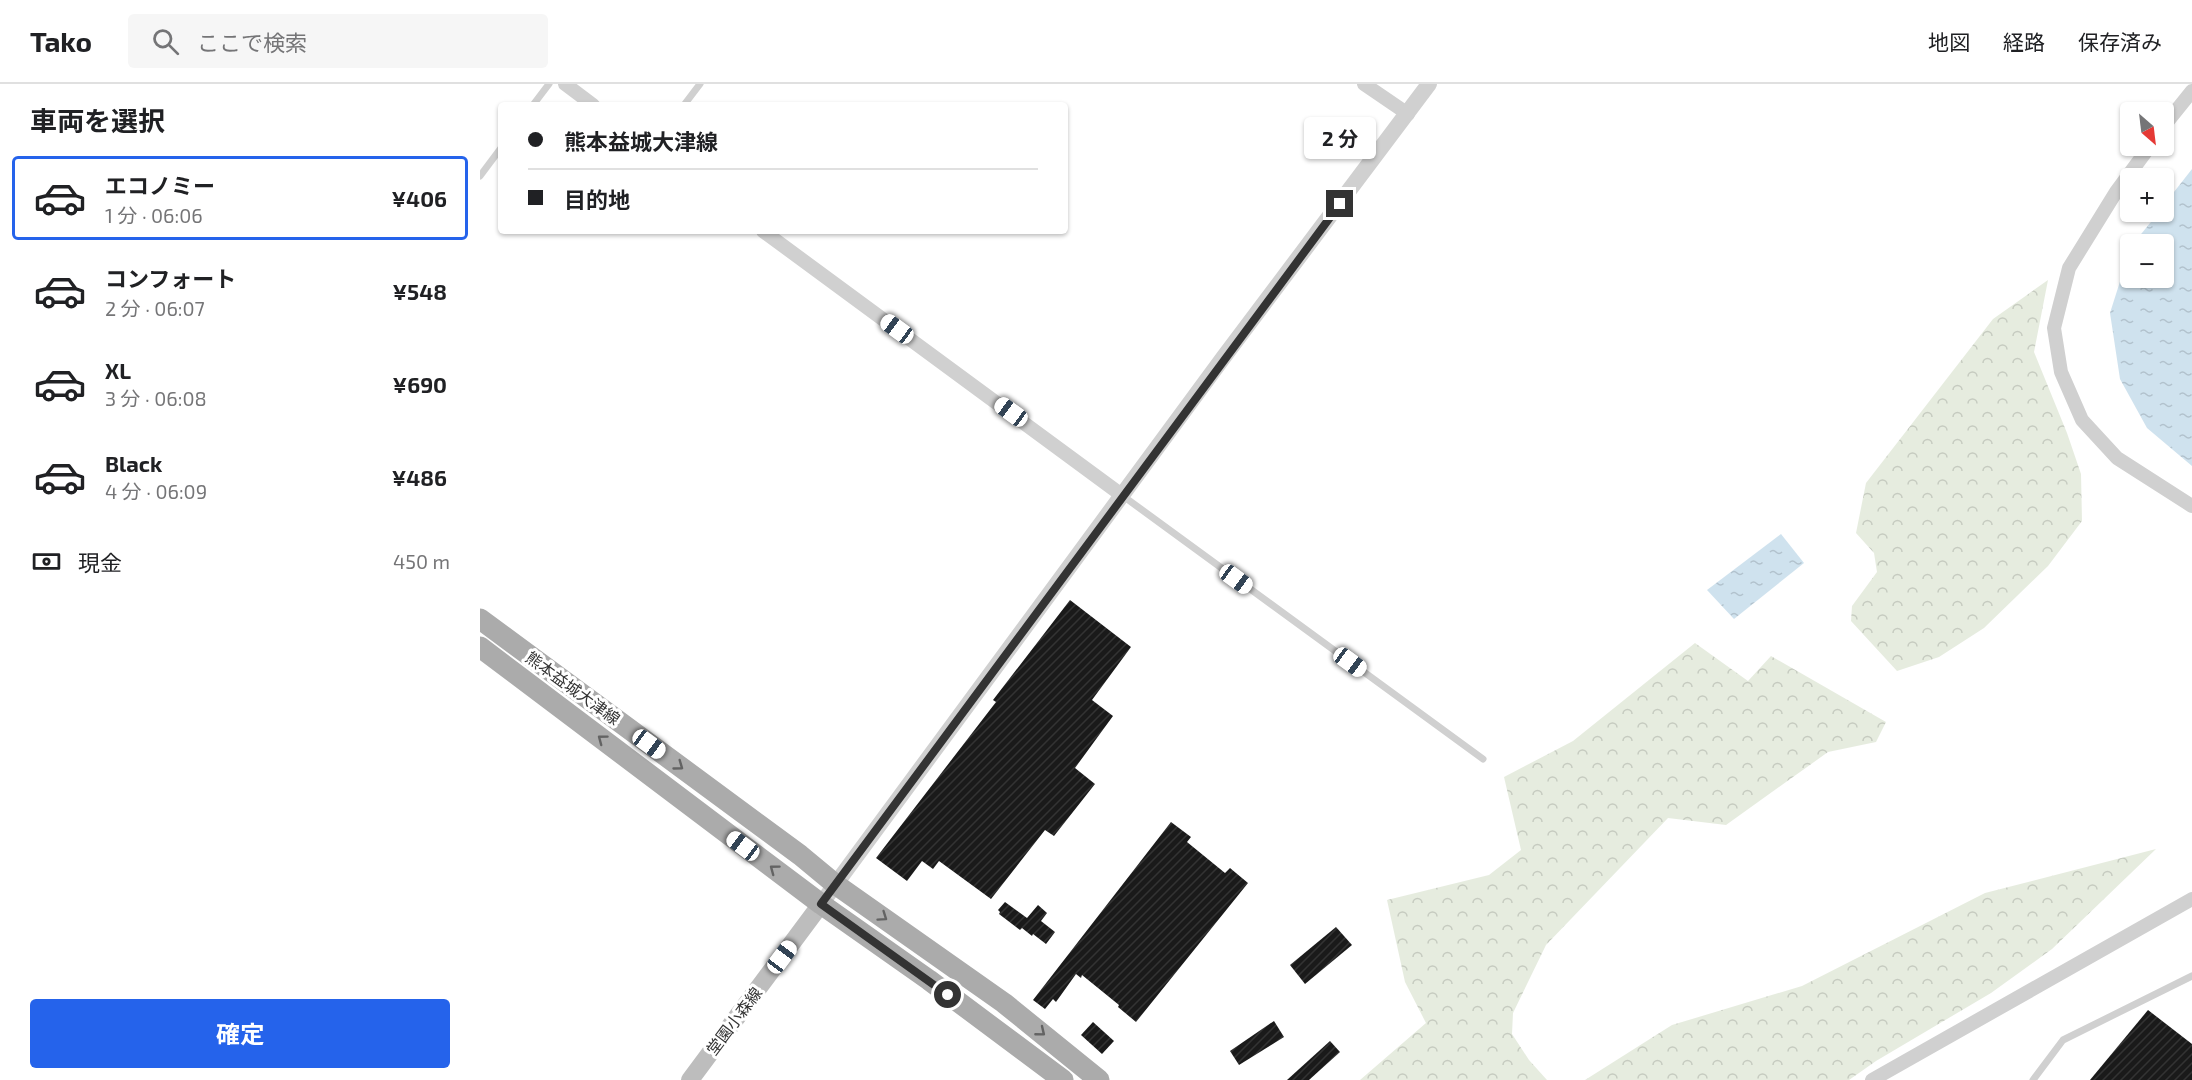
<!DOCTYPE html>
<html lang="ja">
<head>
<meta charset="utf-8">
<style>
  :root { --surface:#fff; --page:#f6f6f6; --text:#202124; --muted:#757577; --line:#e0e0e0; --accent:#2563eb }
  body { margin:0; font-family:"Exo 2","Noto Sans JP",sans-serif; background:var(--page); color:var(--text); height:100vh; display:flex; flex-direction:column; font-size:22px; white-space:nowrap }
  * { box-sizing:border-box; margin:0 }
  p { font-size:20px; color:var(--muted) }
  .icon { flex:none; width:33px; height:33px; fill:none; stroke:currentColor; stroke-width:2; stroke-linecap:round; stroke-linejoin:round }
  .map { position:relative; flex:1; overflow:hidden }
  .side { display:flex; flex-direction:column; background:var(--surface); width:480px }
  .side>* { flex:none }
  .guide { position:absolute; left:18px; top:18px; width:570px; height:132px; border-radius:6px; box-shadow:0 2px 4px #0004; display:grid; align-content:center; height:132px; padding:0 30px; background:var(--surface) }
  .needle { width:39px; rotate:152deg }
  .tools { position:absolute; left:1640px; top:18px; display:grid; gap:12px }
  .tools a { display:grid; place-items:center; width:54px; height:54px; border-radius:6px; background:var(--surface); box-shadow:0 2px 4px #0004; font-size:30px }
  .end { position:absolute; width:27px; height:27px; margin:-14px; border:8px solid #333; background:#fff; box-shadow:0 0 0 3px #fff }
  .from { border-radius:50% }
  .bubble { position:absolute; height:42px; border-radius:6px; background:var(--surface); box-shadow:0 2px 4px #0004; font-size:20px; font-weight:700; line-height:42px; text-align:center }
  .car { position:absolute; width:18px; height:36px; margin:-18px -9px; border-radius:8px; box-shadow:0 0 4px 2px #0007; background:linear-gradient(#fff 24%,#345 0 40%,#fff 0 76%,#345 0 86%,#fff 0) }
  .guide b { display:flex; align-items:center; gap:21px; height:57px; font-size:22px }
  .guide b+b { border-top:2px solid var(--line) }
  .guide i { width:15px; height:15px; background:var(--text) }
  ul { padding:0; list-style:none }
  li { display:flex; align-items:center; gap:18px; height:84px; margin:0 12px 9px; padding:0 18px; border:3px solid transparent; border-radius:6px }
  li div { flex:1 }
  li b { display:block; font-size:22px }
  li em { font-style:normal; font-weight:700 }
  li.current { border-color:var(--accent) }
  li>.icon { width:54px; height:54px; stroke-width:1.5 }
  h2 { padding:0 30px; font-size:27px; line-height:72px }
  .pay { display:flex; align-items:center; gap:15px; height:66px; padding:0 30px; font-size:22px }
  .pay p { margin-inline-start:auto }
  .button { display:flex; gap:12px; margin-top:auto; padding:12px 30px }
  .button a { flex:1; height:69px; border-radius:6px; background:var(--accent); color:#fff; font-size:24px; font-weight:700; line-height:69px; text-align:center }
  header { display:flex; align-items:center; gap:36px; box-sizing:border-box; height:84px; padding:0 30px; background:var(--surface); border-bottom:2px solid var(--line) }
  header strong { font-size:28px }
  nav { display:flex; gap:33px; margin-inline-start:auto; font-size:21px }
  .search { width:420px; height:54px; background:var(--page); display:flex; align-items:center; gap:15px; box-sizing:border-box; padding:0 21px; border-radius:6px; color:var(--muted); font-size:22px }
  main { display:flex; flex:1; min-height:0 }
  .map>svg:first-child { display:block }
</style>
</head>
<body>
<header>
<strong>Tako</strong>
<div class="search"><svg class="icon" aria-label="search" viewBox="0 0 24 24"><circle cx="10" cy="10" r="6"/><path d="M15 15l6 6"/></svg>ここで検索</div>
<nav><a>地図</a><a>経路</a><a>保存済み</a></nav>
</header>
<main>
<section class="side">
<h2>車両を選択</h2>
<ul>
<li class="current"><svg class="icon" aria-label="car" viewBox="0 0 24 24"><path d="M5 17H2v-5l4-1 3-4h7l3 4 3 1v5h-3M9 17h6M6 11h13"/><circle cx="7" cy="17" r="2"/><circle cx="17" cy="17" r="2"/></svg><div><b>エコノミー</b><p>1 分 · 06:06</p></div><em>¥406</em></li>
<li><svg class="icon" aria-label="car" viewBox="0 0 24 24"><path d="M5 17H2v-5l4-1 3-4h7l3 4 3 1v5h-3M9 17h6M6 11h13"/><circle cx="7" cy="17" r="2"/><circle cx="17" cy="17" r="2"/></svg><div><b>コンフォート</b><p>2 分 · 06:07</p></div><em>¥548</em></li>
<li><svg class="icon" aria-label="car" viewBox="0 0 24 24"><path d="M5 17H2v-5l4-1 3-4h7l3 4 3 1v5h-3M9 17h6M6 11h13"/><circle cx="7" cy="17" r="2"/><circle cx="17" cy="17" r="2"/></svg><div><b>XL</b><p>3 分 · 06:08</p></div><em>¥690</em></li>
<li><svg class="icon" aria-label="car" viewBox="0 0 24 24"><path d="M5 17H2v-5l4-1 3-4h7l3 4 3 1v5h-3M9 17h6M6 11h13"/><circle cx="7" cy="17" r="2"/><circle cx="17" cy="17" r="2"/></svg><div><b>Black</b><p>4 分 · 06:09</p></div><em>¥486</em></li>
</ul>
<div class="pay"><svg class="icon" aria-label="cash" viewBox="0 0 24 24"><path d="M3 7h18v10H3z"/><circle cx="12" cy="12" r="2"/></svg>現金<p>450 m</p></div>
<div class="button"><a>確定</a></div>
</section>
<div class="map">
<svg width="1712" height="996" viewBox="0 0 1712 996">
  <defs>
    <pattern id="forest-crowns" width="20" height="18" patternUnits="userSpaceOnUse" patternTransform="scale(1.5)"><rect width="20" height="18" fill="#e6ecdf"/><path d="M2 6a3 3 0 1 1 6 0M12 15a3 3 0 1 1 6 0" fill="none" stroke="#c6cbc0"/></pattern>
    <pattern id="water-ripples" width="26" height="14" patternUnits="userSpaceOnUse" patternTransform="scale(1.5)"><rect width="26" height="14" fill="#cfe2ee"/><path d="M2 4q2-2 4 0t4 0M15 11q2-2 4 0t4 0" fill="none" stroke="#b2c2cd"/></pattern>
    <pattern id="building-hatch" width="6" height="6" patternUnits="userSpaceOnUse" patternTransform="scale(1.5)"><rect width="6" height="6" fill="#1a1a1a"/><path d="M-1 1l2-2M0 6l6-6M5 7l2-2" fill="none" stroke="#333"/></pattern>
  </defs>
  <rect width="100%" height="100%" fill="#fff"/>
  <!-- forest -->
  <g fill="url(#forest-crowns)">
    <polygon points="1568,196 1554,268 1587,349 1601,390 1602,437 1568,482 1504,544 1459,573 1417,587 1371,537 1372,522 1397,488 1394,469 1376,449 1386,399 1513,235"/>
    <polygon points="1215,559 1268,597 1291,572 1406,638 1396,658 1348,668 1246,741 1188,734 1066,861 1033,929 1032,950 1049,976 1067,996 880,996 946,939 925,898 907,816 1009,791 1041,766 1024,693 1093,657"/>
    <polygon points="1676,765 1572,865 1511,909 1396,977 1369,996 1105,996 1192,941 1322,902 1505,809"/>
  </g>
  <!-- water -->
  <g fill="url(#water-ripples)">
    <polygon points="1712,85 1712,382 1667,344 1640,295 1630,229 1650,166 1650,194 1683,194 1683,160 1653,160 1679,128 1683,128 1683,122"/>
    <polygon points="1301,450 1324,479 1254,535 1227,506"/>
  </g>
  <!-- building -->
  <g fill="url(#building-hatch)">
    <polygon points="590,516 651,563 612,616 633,632 595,684 615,700 574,752 565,746 511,815 459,777 453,785 442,777 427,797 396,774 516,618 513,616"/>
    <polygon points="691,738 711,753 707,758 745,789 750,784 768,799 656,938 638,923 639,921 602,891 601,894 596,890 576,918 573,915 565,925 553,916"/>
    <polygon points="525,818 547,834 558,821 567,829 561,837 575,848 566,860 553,850 552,852 542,844 540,846 519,830 520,828 518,826"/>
    <polygon points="856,843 872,861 825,900 810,881"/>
    <polygon points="1668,926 1712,960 1712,996 1610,996"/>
    <polygon points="794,937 804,953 759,981 750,967"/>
    <polygon points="613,938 634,957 622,970 601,951"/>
    <polygon points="850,957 860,968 829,996 807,996"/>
  </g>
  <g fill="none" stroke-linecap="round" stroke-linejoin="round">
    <!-- service -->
    <g stroke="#d0d0d0" stroke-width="7">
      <polyline points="53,21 69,0"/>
      <polyline points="204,21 220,0"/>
      <polyline points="0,92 21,64"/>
      <polyline points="643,412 1003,675"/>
      <polyline points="1553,996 1583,956 1712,892"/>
    </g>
    <!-- minor -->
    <g stroke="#d0d0d0" stroke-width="14">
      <polyline points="85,0 113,21"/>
      <polyline points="884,0 928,30"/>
      <polyline points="1683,43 1712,7"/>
      <polyline points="1670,62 1636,108 1589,184 1574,244 1581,288 1602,336 1637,374 1712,422"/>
      <polyline points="283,147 643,412"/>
      <polyline points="1392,996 1712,815"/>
    </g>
    <!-- tertiary -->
    <polyline stroke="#d0d0d0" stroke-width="16" points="341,820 743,274 949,0"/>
    <!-- secondary -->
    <polyline stroke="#bdbdbd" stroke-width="18" points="210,996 341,820"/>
    <!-- primary -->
    <g stroke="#ababab" stroke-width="21">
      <polyline points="0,535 320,771 355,800 524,919 619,996"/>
      <polyline points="0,563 341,820 449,896 583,996"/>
    </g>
  </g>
  <!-- one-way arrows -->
  <defs><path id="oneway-chevron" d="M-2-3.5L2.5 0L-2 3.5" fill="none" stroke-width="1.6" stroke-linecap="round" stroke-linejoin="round" transform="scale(1.5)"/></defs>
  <g stroke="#636363">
    <use href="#oneway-chevron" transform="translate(122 655) rotate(-143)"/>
    <use href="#oneway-chevron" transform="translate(199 682) rotate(36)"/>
    <use href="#oneway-chevron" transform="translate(294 785) rotate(-143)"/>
    <use href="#oneway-chevron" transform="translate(403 833) rotate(35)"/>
    <use href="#oneway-chevron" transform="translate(561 948) rotate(39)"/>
  </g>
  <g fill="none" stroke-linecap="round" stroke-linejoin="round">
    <!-- route -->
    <polyline stroke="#333" stroke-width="8" points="468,911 341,820 860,120"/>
  </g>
  <g text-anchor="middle" stroke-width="6" stroke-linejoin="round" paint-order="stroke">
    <!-- street labels -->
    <g font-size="16" fill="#333" stroke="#fff">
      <text transform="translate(93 604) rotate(36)" y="6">熊本益城大津線</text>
      <text transform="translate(254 937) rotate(-53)" y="6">堂園小森線</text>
    </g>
  </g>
</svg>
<div class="tools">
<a><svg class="needle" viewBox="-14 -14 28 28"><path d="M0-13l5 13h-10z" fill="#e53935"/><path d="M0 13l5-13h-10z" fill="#757577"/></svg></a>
<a>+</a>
<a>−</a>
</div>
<i class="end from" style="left:468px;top:911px"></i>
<i class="end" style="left:860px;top:120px"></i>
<div class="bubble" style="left:824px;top:33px;width:72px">2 分</div>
<i class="car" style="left:417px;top:245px;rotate:306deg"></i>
<i class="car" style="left:531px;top:328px;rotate:306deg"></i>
<i class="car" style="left:756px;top:495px;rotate:126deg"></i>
<i class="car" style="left:870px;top:578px;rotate:126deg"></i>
<i class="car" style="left:169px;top:660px;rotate:126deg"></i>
<i class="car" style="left:263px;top:762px;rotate:307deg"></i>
<i class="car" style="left:302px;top:873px;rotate:37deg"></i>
<div class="guide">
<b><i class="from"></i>熊本益城大津線</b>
<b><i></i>目的地</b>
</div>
</div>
</main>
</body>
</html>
